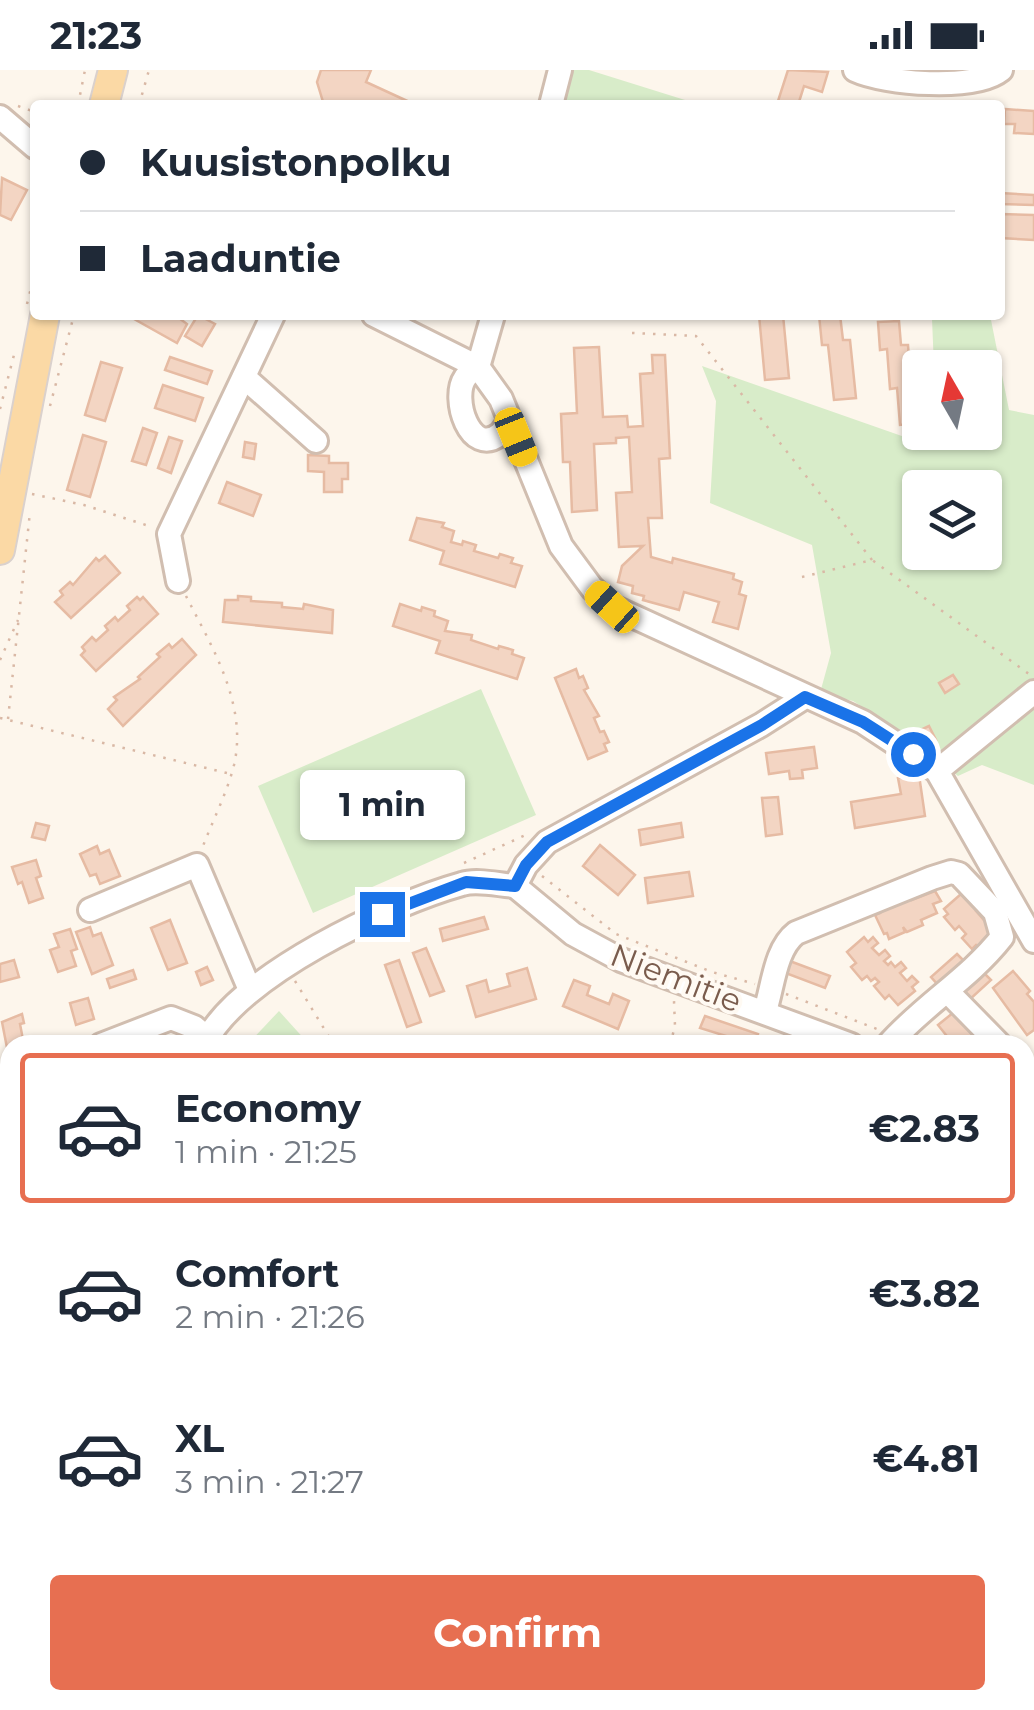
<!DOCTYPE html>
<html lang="en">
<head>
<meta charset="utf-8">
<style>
  :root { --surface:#fff; --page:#f2f2f3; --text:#1f2937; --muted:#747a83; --line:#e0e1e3; --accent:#e76f51 }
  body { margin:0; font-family:Montserrat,sans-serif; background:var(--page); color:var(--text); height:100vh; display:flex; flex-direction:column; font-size:38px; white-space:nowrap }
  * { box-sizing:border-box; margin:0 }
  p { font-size:32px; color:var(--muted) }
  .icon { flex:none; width:55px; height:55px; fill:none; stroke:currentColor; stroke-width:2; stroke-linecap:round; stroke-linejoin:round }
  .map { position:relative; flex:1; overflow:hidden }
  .sheet { position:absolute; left:0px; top:965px; width:1035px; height:675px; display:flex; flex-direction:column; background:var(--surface); border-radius:30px 30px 0 0; box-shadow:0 2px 8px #0004 }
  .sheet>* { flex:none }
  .banner { position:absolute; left:30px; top:30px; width:975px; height:220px; border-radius:10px; box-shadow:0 2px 8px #0004; display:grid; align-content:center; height:220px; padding:0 50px; background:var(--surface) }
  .needle { width:65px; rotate:351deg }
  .tools { position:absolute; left:902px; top:280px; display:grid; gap:20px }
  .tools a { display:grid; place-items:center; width:100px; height:100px; border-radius:10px; background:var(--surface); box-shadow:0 2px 8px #0004; font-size:50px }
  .end { position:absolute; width:45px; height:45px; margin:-22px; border:12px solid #1a73e8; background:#fff; box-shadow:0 0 0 5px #fff }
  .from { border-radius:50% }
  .bubble { position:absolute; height:70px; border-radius:10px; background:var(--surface); box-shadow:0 2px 8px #0004; font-size:32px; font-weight:700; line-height:70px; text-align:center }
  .car { position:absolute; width:30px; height:60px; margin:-30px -15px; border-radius:12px; box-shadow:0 0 8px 2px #0007; background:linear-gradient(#f5c518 24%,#345 0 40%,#f5c518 0 76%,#345 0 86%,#f5c518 0) }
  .banner b { display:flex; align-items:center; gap:35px; height:95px; font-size:38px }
  .banner b+b { border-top:2px solid var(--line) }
  .banner i { width:25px; height:25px; background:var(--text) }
  ul { padding:18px 0 0; list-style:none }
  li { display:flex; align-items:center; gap:30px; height:150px; margin:0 20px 15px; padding:0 30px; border:5px solid transparent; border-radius:10px }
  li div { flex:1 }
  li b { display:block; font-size:38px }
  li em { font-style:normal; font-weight:700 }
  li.current { border-color:var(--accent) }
  li>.icon { width:90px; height:90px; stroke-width:1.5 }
  .primary-button { display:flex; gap:20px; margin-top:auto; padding:20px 50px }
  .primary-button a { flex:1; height:115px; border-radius:10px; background:var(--accent); color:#fff; font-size:40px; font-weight:700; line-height:115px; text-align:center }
  .status { display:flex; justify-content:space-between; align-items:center; height:70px; padding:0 50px; background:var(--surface); direction:ltr }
  .status svg { height:28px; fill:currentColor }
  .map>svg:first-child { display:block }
</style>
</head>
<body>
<div class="status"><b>21:23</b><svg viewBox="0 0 49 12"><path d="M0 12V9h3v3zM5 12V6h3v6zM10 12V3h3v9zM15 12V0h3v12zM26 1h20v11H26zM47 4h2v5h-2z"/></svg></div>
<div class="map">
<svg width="1034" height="1640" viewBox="0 0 1034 1640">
  <rect width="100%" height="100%" fill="#fdf6ec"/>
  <!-- green -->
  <g fill="#d8ecc9" fill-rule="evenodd">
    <polygon points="572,0 589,0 701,35 564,35"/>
    <path d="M 926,245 L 990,245 L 1009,340 L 1034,345 L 1034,715 L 982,695 L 958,706 L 906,665 L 853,631 L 820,623 L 831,583 L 812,475 L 710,433 L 716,331 L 702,296 L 936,378 L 936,363 L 985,362 L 985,298 L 934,297 L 932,249 ZM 920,418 L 985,418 L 985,482 L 920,482 Z"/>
    <polygon points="481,619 536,745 313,843 258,716"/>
    <polygon points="279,941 307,972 302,975 247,975"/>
    <polygon points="1034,1280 1034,1413 1025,1407 1025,1284"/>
    <polygon points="531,1630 983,1630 996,1640 529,1640"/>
  </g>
  <!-- water -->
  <polygon fill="#bfe3e8" stroke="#a5d3da" stroke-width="2.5" points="814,1630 964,1630 973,1640 821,1640"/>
  <!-- building -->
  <g fill="#f3d5c3" stroke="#e6bba3" stroke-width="2.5">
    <polygon points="321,0 371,0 366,12 416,35 324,35 317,12"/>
    <polygon points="788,0 828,2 822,22 804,16 798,35 778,31"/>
    <polygon points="1005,39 1034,41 1034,64 1014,63 1015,54 1004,54"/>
    <polygon points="2,108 27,120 11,150 0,145"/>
    <polygon points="1000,123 1034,125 1034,135 1000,134"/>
    <polygon points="1000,144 1034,145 1034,170 1000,168"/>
    <polygon points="127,245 175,245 187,254 177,273"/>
    <polygon points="198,245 215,254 202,276 185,266"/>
    <polygon points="759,245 783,245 789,308 765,310"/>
    <polygon points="819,245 840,245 843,270 850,270 856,328 834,330 828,275 822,275"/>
    <polygon points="899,251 901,275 908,275 910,302 917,301 920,353 900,355 897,318 890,319 887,279 880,280 878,252"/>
    <polygon points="599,277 603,347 627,346 628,357 643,356 640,304 653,303 652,285 665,285 670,388 659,389 662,448 648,448 651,487 672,493 673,488 734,504 733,509 742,512 739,524 746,526 738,559 713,552 719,532 684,522 679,540 643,530 644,526 632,523 633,516 618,512 622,496 643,476 619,477 616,423 632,422 629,367 616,368 616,373 594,374 597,440 572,442 570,392 563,392 561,344 577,343 574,278"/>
    <polygon points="170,287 212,301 207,314 165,300"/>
    <polygon points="101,292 122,298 105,351 85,345"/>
    <polygon points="163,315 203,328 195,351 155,338"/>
    <polygon points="143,358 157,363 146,395 132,391"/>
    <polygon points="83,365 106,372 90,427 67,420"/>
    <polygon points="169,367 182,371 171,403 158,398"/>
    <polygon points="245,372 256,374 254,389 243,387"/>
    <polygon points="308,385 329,386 329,393 348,393 348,409 342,409 342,422 324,422 324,402 308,401"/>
    <polygon points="227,412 261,425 253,446 219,433"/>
    <polygon points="417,448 444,453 442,457 454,461 451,472 462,475 463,471 476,475 474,481 498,488 500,484 513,488 511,493 522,496 515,517 440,494 444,481 410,470"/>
    <polygon points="105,486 120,503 71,548 55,532 63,525 60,521 70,512 73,515 96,488 99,491"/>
    <polygon points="238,526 251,527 251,531 282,533 282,537 303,539 304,534 333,540 332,563 223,552 225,530 238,530"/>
    <polygon points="137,527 140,530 143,527 158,544 96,601 81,585 85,581 82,577 92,567 96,571 108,560 105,556 115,547 118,551 130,540 127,536"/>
    <polygon points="400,534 421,541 422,537 435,541 434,546 448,551 445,561 472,565 471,570 498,579 499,576 513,580 512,584 524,588 517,609 436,583 440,571 393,556"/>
    <polygon points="182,569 196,585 123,656 108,639 117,630 114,627 140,609 138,607 160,587 157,584 169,574 172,578"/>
    <polygon points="576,599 579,608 583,606 588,618 584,620 599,646 594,648 600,662 604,661 609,672 604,674 607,681 588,689 555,608"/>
    <polygon points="953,605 959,614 945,623 939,613"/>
    <polygon points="929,656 936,670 921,677 914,663"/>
    <polygon points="814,677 817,698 802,700 803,708 790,709 789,701 769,704 766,683"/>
    <polygon points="919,705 925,746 855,758 851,732 901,724 898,708"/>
    <polygon points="778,727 782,764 766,766 762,728"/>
    <polygon points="36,753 49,756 45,770 32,767"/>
    <polygon points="681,753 683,767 641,775 639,760"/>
    <polygon points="600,775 635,805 618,825 583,796"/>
    <polygon points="97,776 100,784 109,780 120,806 100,814 96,804 90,806 80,784"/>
    <polygon points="36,790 41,806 36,808 43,828 29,833 22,812 18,814 12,797"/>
    <polygon points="689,802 693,826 648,833 645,808"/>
    <polygon points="935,821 941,831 933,834 937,843 921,850 923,855 907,862 903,857 905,862 889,869 887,863 884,864 875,845 880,843 877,836 890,830 893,837 897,835 895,829 909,823 912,830"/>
    <polygon points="961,824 966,829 971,825 982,836 976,841 983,849 989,844 997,866 981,881 976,875 972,879 962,868 966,864 959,856 955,860 944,847 948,844 944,839"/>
    <polygon points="484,847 488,859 443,871 440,859"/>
    <polygon points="170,850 187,893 168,900 151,858"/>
    <polygon points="90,857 93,866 101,863 113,895 92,904 76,862"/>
    <polygon points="70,859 77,879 71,881 76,896 58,902 50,880 59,877 54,864"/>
    <polygon points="864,867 868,872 873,867 878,873 872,878 879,885 885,880 890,886 884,891 888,895 891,892 895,897 901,892 906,898 900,903 907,911 912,906 918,912 912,917 915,921 898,935 889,925 885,929 874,916 879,912 875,908 871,911 867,906 862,910 851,897 856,893 847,882"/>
    <polygon points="426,878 444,921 430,926 413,883"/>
    <polygon points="957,884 966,893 939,916 931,907"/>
    <polygon points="14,890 19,907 0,912 0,894"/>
    <polygon points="399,890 421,952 407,957 385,895"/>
    <polygon points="787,890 830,906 825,918 783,902"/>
    <polygon points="207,897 213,910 201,915 196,902"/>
    <polygon points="527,898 536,929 476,947 467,916 486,910 489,922 510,916 507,904"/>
    <polygon points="133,900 136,909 110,918 107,909"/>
    <polygon points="982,901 991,910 967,932 959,922"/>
    <polygon points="1013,901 1030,921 1027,924 1034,932 1034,960 1027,965 993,918"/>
    <polygon points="574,910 590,916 587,925 609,934 613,924 629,931 618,959 563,936"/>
    <polygon points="88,928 94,949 76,955 70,933"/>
    <polygon points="954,942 980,974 984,970 988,975 954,975 938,955"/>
    <polygon points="22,944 24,953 20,954 24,975 10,975 8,983 2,952"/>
    <polygon points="705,946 758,964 755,975 700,958"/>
    <polygon points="1025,1008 1034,1018 1034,1037 1025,1027"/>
    <polygon points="8,1051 10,1074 0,1075 0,1053"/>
    <polygon points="1025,1160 1034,1164 1034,1194 1025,1210"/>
    <polygon points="1025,1212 1034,1216 1034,1251 1025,1247"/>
    <polygon points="1034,1436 1034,1492 1025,1493 1025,1438"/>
    <polygon points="48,1630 72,1630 74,1639 50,1640"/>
    <polygon points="396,1630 404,1630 404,1637 412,1638 412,1630 431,1630 431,1640 385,1640 395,1640"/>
  </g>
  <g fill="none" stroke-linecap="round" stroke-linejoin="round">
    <!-- minor casing -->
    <g stroke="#d1beb0" stroke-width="28">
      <g id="minor">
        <path d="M 855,0 C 885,14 975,21 1001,0"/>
        <polyline points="551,35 560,0"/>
        <polyline points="0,47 35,77"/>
        <polyline points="374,245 478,297 501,329 561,476 592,518 613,537 863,652 937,701 1034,871"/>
        <path d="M 478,297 C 474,301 468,303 465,308 C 451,328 470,388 500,364 C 504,360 506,355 510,351"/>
        <polyline points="478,297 493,245"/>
        <polyline points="244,307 316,371"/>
        <polyline points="178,511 169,464 273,245"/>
        <polyline points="937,701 1034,622"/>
        <polyline points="515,816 573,864 621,890 851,975"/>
        <polyline points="90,840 197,795 250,920"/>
        <polyline points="948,922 1000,975"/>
        <path d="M 765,941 C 773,917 775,879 796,863 L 932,808 L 951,802 L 959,804 L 995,842 L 1002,867 C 969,909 923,935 888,975"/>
        <polyline points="101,975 171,948 194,957 207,968"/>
        <path d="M 204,975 C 236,906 390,834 462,814 C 477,809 499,815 515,816 L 526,795 L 547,772 L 761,655 L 805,627"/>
        <polyline points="1025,1110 1034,1116"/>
        <polyline points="0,1295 10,1294"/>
        <polyline points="1025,1555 1034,1570"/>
        <polyline points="221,1630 223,1640"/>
      </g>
    </g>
    <!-- major casing -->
    <g stroke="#dad1cd" stroke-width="32">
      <g id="major">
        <polyline points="104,35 113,0"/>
        <polyline points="0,480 45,245"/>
      </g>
    </g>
    <!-- path -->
    <g stroke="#d9b8a5" stroke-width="2.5" stroke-dasharray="2.5 8" stroke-linecap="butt">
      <polyline points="78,35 85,0"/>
      <polyline points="139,35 149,0"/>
      <polyline points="18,36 35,42"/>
      <polyline points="27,234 35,202"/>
      <polyline points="632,263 696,266 872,490"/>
      <polyline points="50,336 74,245"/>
      <polyline points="0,339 15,281"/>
      <polyline points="32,424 84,435 149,456"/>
      <polyline points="802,507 872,490 1029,604"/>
      <path d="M 186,526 C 212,577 248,635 234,695 C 227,723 213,750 203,776"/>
      <polyline points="0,590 18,550"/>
      <polyline points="0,648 231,704"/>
      <polyline points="8,649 30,442"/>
      <polyline points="464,793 530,763"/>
      <polyline points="542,806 616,864 712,902 755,914"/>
      <polyline points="295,911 334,975"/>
      <polyline points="786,924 877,959"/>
      <polyline points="670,975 675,956 674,931"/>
      <polyline points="0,1023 10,1019"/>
      <polyline points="0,1265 10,1265"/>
      <polyline points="1025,1298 1034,1295"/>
      <polyline points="1025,1417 1034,1423"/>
      <polyline points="0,1540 10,1620"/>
      <polyline points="11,1630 13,1640"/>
      <polyline points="512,1640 515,1630"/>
    </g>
    <!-- minor -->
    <use href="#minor" stroke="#fff" stroke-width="22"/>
    <!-- major -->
    <use href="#major" stroke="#fbd9a5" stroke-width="28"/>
  </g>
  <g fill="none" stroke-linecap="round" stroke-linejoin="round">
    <!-- route -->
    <polyline stroke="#1a73e8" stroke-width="12" points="382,844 466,812 515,816 526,795 547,772 762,655 805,627 863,652 913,684"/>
  </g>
  <g text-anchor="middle" stroke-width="8" stroke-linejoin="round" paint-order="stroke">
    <!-- street labels -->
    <g font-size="32" fill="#7a5c4d" stroke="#fffaf3">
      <text transform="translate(676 908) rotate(21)" y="11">Niemitie</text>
    </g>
  </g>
</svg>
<div class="tools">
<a><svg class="needle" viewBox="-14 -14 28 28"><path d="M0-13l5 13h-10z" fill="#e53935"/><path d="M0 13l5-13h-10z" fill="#747a83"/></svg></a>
<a><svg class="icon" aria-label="layers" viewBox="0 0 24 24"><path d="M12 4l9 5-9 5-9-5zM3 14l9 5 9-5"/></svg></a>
</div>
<i class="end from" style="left:913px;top:684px"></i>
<i class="end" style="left:382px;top:844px"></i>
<div class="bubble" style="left:300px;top:700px;width:165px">1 min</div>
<i class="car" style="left:516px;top:367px;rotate:158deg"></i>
<i class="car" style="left:612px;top:537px;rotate:312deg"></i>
<div class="banner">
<b><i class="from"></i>Kuusistonpolku</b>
<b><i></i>Laaduntie</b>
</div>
<section class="sheet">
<ul>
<li class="current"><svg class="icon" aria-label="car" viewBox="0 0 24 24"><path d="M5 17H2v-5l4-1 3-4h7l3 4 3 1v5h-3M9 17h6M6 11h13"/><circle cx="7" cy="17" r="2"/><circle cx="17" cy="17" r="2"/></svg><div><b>Economy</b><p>1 min · 21:25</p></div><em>€2.83</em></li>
<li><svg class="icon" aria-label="car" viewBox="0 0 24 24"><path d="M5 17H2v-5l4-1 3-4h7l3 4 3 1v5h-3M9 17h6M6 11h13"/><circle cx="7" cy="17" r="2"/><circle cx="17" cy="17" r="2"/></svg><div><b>Comfort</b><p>2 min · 21:26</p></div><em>€3.82</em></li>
<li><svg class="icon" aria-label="car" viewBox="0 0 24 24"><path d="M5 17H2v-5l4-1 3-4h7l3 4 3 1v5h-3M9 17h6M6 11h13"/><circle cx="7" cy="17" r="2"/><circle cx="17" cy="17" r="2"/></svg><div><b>XL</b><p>3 min · 21:27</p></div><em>€4.81</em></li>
</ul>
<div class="primary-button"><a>Confirm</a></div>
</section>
</div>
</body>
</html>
